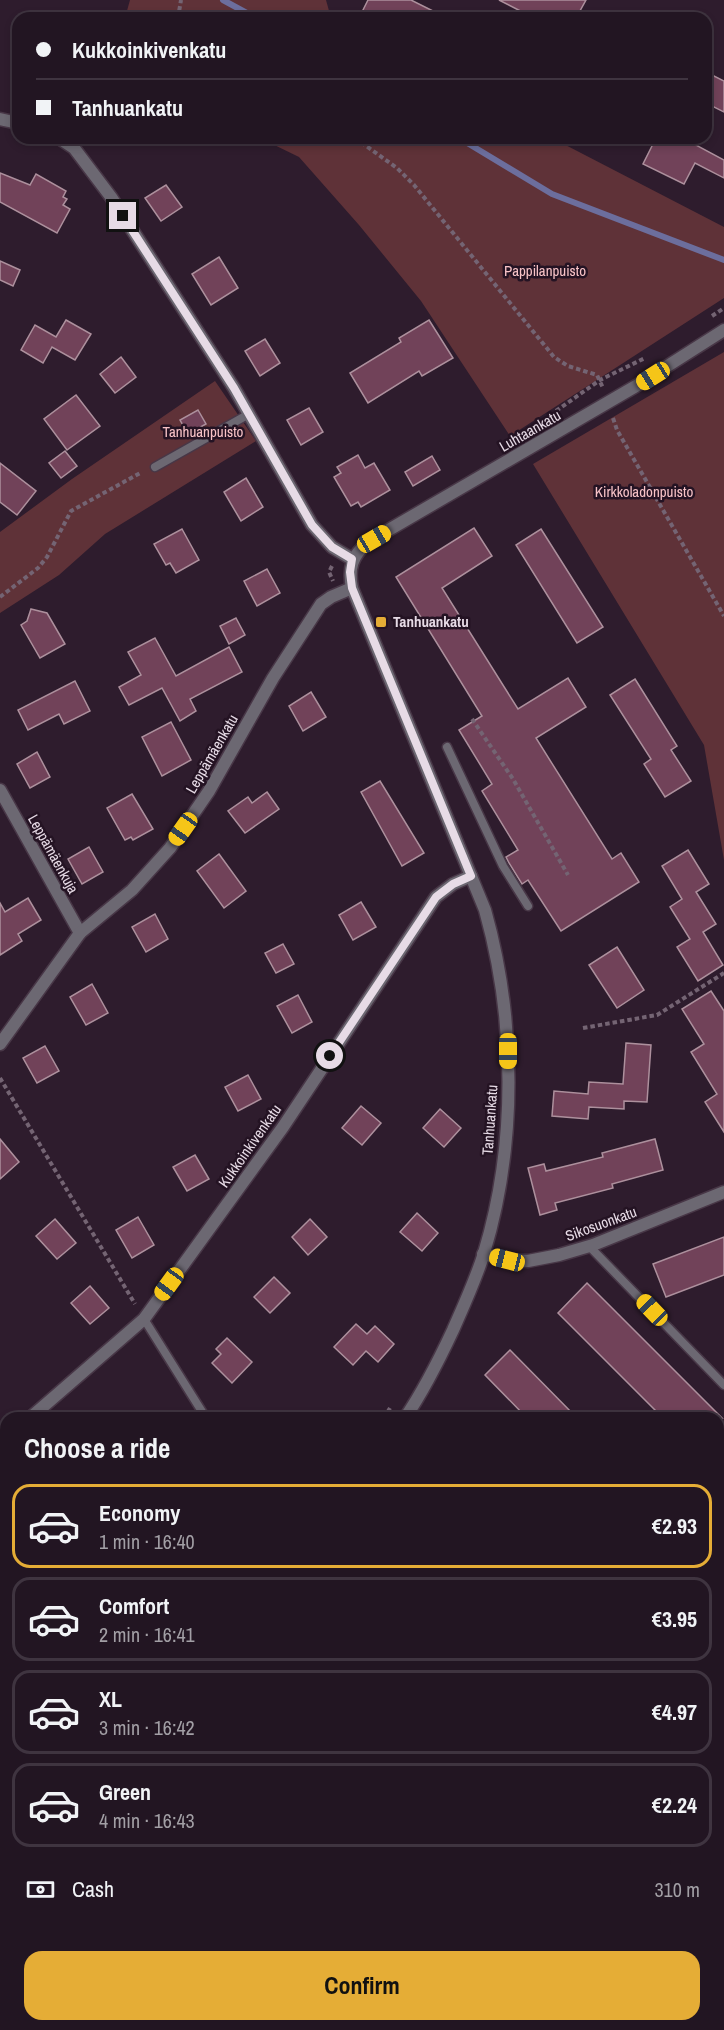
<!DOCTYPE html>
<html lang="en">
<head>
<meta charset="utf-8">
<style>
  :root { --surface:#221522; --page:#2e222f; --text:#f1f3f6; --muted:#a29fa5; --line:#3f3440; --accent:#e5ad36 }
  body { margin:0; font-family:"Archivo Narrow",sans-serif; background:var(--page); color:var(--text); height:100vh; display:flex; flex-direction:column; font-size:22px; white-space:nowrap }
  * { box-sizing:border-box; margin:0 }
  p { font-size:20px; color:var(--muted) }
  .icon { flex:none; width:33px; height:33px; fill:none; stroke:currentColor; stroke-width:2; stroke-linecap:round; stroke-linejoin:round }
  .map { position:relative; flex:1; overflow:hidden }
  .sheet { position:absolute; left:0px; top:1412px; width:724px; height:620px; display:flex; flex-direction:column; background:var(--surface); border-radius:18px 18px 0 0; box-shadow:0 3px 9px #0003,0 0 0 2px var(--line) }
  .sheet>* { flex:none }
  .banner { position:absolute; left:12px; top:12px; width:700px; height:132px; border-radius:18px; box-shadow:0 3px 9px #0003,0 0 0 2px var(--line); display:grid; align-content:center; height:132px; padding:0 24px; background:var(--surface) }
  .end { position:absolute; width:27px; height:27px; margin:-14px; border:8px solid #e7dbe6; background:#111; box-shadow:0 0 0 3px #111 }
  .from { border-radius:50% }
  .car { position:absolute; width:18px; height:36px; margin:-18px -9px; border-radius:8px; box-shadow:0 0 4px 2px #0007; background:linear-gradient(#f5c518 24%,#345 0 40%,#f5c518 0 76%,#345 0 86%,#f5c518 0) }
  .banner b { display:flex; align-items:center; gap:21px; height:57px; font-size:22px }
  .banner b+b { border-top:2px solid var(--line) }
  .banner i { width:15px; height:15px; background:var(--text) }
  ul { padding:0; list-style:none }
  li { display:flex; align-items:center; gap:18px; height:84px; margin:0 12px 9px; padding:0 12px; border:3px solid var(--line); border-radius:18px }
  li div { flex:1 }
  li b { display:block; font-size:22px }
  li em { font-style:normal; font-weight:700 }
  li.active { border-color:var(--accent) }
  li>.icon { width:54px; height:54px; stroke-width:1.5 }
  h2 { padding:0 24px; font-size:27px; line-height:72px }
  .pay { display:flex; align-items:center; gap:15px; height:66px; padding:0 24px; font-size:22px }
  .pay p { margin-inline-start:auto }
  .cta { display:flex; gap:12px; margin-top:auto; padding:12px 24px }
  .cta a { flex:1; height:69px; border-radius:18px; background:var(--accent); color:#111; font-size:24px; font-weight:700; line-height:69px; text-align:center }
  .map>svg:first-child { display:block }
</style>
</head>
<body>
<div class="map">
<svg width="724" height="2030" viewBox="0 0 724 2030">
  <rect width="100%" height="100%" fill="#2e1c2d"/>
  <!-- green -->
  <g fill="#5f3238">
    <polygon points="130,0 326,0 331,18 125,18"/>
    <polygon points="260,138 552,138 724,227 724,298 510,436 421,301 359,225 299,157"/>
    <polygon points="724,352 724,860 704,745 533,464"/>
    <polygon points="215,381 256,441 105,534 59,575 0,613 0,532 72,479"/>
    <polygon points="724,1865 724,1935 719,1945 719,1874"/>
  </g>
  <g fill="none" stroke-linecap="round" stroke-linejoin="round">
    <!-- stream -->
    <g stroke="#6c6e9d" stroke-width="6">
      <polyline points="223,0 256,18"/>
      <polyline points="459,138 552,194 724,260"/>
    </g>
  </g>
  <!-- building -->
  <g fill="#714259" stroke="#ad909d" stroke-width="1.5">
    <polygon points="368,0 411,0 447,18 359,18"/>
    <polygon points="499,0 586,0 576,18 534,18"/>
    <polygon points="706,72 724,81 724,112 706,103"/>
    <polygon points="656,138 694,138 692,143 724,160 724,178 695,163 684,184 643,164"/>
    <polygon points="0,173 30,185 36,174 66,191 63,197 67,199 63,205 70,209 57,233 0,202"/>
    <polygon points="166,185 182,207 161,221 145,198"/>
    <polygon points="219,257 238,288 211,305 192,274"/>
    <polygon points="0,261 20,270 13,286 0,280"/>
    <polygon points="66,320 91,334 75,360 52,347 43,363 21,350 35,325 56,337"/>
    <polygon points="429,320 453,358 422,376 419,371 368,403 350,373 401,342 399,338"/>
    <polygon points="265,339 280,363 260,376 245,351"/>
    <polygon points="121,357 136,377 115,393 100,374"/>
    <polygon points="76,395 100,426 67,450 44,419"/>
    <polygon points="309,408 323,432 301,445 287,420"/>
    <polygon points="198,410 206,424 188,434 180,420"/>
    <polygon points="65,451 77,466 61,478 49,463"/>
    <polygon points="358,455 365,468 374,463 390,490 361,507 358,502 351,506 334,477 341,473 337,467"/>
    <polygon points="432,456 440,470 413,486 405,472"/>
    <polygon points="0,463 36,491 17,515 0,502"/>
    <polygon points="246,478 263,507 241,521 224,492"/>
    <polygon points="474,528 492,556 442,588 518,709 568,678 586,707 536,738 612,859 621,853 639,882 561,931 528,880 522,884 509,863 506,857 518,850 482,791 492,784 459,730 482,716 396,577"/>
    <polygon points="182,529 199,560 176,573 170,563 166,565 154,544"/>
    <polygon points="541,529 603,627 577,643 516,545"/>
    <polygon points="267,569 280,593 257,606 244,581"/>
    <polygon points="31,609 47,613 65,644 40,658 21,625 27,621"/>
    <polygon points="236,618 245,635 229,644 220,626"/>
    <polygon points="155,638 176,676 229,647 242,672 190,699 196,711 180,721 162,688 129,705 119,687 141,675 128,652"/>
    <polygon points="635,679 677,746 671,750 691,781 665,797 644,764 651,759 610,695"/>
    <polygon points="75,681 90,711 64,724 59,714 28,730 18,710"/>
    <polygon points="311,692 326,717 303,731 289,706"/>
    <polygon points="171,722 191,760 162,776 142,737"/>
    <polygon points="37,752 50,777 30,788 17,764"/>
    <polygon points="380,781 424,853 402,866 361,792"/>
    <polygon points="267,792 279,809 245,833 228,811 248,797 252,803"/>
    <polygon points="132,794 153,829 133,840 131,837 125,840 107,808"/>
    <polygon points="89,847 103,872 82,884 68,859"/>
    <polygon points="688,850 709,884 696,892 716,924 703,932 723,965 698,981 677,947 690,939 670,907 682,899 662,866"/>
    <polygon points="219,854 246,891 224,908 197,871"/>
    <polygon points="28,898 41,920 18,934 22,941 0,955 0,903 5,912"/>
    <polygon points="361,902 376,927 353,940 339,915"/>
    <polygon points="155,914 168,939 146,952 132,927"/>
    <polygon points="283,944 294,964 276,973 265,953"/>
    <polygon points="617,947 644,990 617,1008 589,965"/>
    <polygon points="92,984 108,1013 86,1025 70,997"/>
    <polygon points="711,991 724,1011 724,1132 705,1102 717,1094 691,1052 704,1044 682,1009"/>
    <polygon points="298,995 312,1022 292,1033 277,1006"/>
    <polygon points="626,1043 651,1045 647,1102 624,1101 624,1109 589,1107 588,1119 552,1116 554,1091 588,1094 589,1082 623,1084"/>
    <polygon points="45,1046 59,1071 37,1083 23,1058"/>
    <polygon points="248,1075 261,1099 238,1111 225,1087"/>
    <polygon points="361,1106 381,1123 362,1145 342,1128"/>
    <polygon points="440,1109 461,1128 444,1147 423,1128"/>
    <polygon points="0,1139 19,1162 0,1179"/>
    <polygon points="655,1139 663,1170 612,1184 613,1188 555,1203 557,1210 540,1215 528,1168 544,1164 546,1171 603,1157 602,1153"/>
    <polygon points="195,1155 209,1179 187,1191 173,1167"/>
    <polygon points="417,1213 438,1233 422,1251 400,1232"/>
    <polygon points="138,1217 154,1245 132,1258 116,1230"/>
    <polygon points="55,1219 76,1243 57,1259 36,1236"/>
    <polygon points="310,1219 327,1237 308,1255 292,1237"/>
    <polygon points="724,1237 724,1275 666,1297 653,1264"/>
    <polygon points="274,1277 290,1293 270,1313 254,1297"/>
    <polygon points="587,1283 722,1418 663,1418 558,1313"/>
    <polygon points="90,1286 109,1308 90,1324 71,1303"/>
    <polygon points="356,1324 367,1334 375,1326 394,1344 378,1362 366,1351 353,1365 334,1347"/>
    <polygon points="227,1338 252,1362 232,1383 212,1363 221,1354 216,1349"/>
    <polygon points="510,1350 577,1418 527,1418 485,1375"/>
  </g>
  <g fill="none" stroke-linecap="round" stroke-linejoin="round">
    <!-- service casing -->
    <g stroke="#483747" stroke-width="11">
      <g id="service">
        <polyline points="155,467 249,414"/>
        <polyline points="447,747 503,866 528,906"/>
        <polyline points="589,1246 724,1385"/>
        <polyline points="144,1319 206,1418"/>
        <polyline points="718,1672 724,1662"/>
        <polyline points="332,2030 337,2025"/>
      </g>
    </g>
    <!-- minor casing -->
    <g stroke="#483747" stroke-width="15">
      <g id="minor">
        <polyline points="0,119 18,123"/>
        <polyline points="59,138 74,148 111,197 234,388 312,525 332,547 352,559"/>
        <polyline points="0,790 80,933"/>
        <polyline points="0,1044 80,933 132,890 170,848 209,791 273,678 321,604 331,597 352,588"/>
        <polyline points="483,1254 507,1260 528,1261 559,1255 593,1245 724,1192"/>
        <polyline points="30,1418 144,1319 283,1127 436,897 453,884 471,876"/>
        <polyline points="0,1442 6,1438"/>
        <polyline points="0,1961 6,1967"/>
        <polyline points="67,2025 72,2030"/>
      </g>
    </g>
    <!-- tertiary casing -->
    <g stroke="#483747" stroke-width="15">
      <g id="tertiary">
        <path d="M 405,1418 C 424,1390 439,1360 453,1330 C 464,1305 476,1279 484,1253 C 517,1144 516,1020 485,910 L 352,588 C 348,568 352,556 368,542 L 636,386 L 724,330"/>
        <polyline points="0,1851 6,1844"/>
      </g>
    </g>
    <!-- path -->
    <g stroke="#746473" stroke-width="4" stroke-dasharray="4.5 3" stroke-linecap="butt">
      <polyline points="178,18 181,0"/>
      <polyline points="355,138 397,168 414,185 554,357 568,366 597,375 603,388"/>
      <polyline points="712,316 724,308"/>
      <polyline points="556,411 600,380 645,358"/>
      <polyline points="613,418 617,430 724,616"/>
      <polyline points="332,566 329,572 333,581"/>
      <polyline points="0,597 38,568 47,557 71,511 142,472"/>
      <polyline points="472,719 513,779 568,875"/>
      <polyline points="583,1028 657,1015 724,973"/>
      <polyline points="0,1078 135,1304"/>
      <polyline points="384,1418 390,1408"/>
      <polyline points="0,1828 6,1821"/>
      <polyline points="718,1913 724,1904"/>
      <polyline points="718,1966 724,1957"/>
      <polyline points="681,2030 684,2025"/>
    </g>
    <!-- service -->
    <use href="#service" stroke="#6c6872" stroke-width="8"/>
    <!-- minor -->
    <use href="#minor" stroke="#6c6872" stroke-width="12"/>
    <!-- tertiary -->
    <use href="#tertiary" stroke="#6c6872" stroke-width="12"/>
  </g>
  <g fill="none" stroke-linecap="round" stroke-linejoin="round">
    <!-- route -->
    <polyline stroke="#e7dbe6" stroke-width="8" points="123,216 234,388 312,525 332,547 352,559 350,572 352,588 471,876 453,884 436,897 330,1056"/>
  </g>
  <!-- markers -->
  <rect fill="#e5ad36" stroke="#241323" stroke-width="2" x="375" y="616" width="12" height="12" rx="3"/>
  <g text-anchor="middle" stroke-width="5" stroke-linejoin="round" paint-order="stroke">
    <!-- park labels -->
    <g font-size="15" fill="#f8c3c7" stroke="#241323">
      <text x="545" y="276">Pappilanpuisto</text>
      <text x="203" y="437">Tanhuanpuisto</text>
      <text x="644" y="497">Kirkkoladonpuisto</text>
    </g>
    <!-- street labels -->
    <g font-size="15" fill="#e7dbe6" stroke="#241323">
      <text transform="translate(530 431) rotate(-30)" y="5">Luhtaankatu</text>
      <text transform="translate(212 754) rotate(-60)" y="5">Leppämäenkatu</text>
      <text transform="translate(53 854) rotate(61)" y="5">Leppämäenkuja</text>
      <text transform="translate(490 1120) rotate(-86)" y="5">Tanhuankatu</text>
      <text transform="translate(250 1146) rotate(-55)" y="5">Kukkoinkivenkatu</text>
      <text transform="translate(601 1224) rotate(-20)" y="5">Sikosuonkatu</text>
    </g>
    <!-- poi labels -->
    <g font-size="15" font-weight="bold" fill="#e7dbe6" stroke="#241323" text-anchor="start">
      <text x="393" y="627">Tanhuankatu</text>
    </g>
  </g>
</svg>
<i class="end from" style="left:330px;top:1056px"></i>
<i class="end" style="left:123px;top:216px"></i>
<i class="car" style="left:653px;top:376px;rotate:238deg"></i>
<i class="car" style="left:374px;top:539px;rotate:60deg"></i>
<i class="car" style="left:183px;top:829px;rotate:215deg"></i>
<i class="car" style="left:508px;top:1051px;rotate:180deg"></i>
<i class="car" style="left:507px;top:1260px;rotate:284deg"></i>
<i class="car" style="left:169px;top:1284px;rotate:216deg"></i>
<i class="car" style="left:652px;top:1310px;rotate:316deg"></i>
<div class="banner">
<b><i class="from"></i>Kukkoinkivenkatu</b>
<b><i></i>Tanhuankatu</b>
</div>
<section class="sheet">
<h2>Choose a ride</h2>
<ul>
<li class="active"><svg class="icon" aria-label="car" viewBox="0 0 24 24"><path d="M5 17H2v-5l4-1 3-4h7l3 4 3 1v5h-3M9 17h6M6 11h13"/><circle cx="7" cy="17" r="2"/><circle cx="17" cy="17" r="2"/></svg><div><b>Economy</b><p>1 min · 16:40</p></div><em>€2.93</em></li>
<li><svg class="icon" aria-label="car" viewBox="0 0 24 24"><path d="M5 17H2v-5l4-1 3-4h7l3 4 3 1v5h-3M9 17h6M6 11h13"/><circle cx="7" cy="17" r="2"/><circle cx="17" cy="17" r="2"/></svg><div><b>Comfort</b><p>2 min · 16:41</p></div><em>€3.95</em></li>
<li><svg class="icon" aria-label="car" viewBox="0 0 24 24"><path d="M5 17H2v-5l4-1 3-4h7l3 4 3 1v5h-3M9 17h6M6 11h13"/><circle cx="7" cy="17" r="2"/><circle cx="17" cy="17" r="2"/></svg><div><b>XL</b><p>3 min · 16:42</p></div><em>€4.97</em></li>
<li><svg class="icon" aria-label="car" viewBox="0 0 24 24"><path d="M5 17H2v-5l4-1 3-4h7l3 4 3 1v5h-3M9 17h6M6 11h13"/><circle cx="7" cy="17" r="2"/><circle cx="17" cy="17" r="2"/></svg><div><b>Green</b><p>4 min · 16:43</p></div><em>€2.24</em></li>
</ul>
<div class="pay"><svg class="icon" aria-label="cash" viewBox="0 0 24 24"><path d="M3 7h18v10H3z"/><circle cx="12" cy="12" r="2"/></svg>Cash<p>310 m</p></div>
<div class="cta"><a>Confirm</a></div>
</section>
</div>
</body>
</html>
